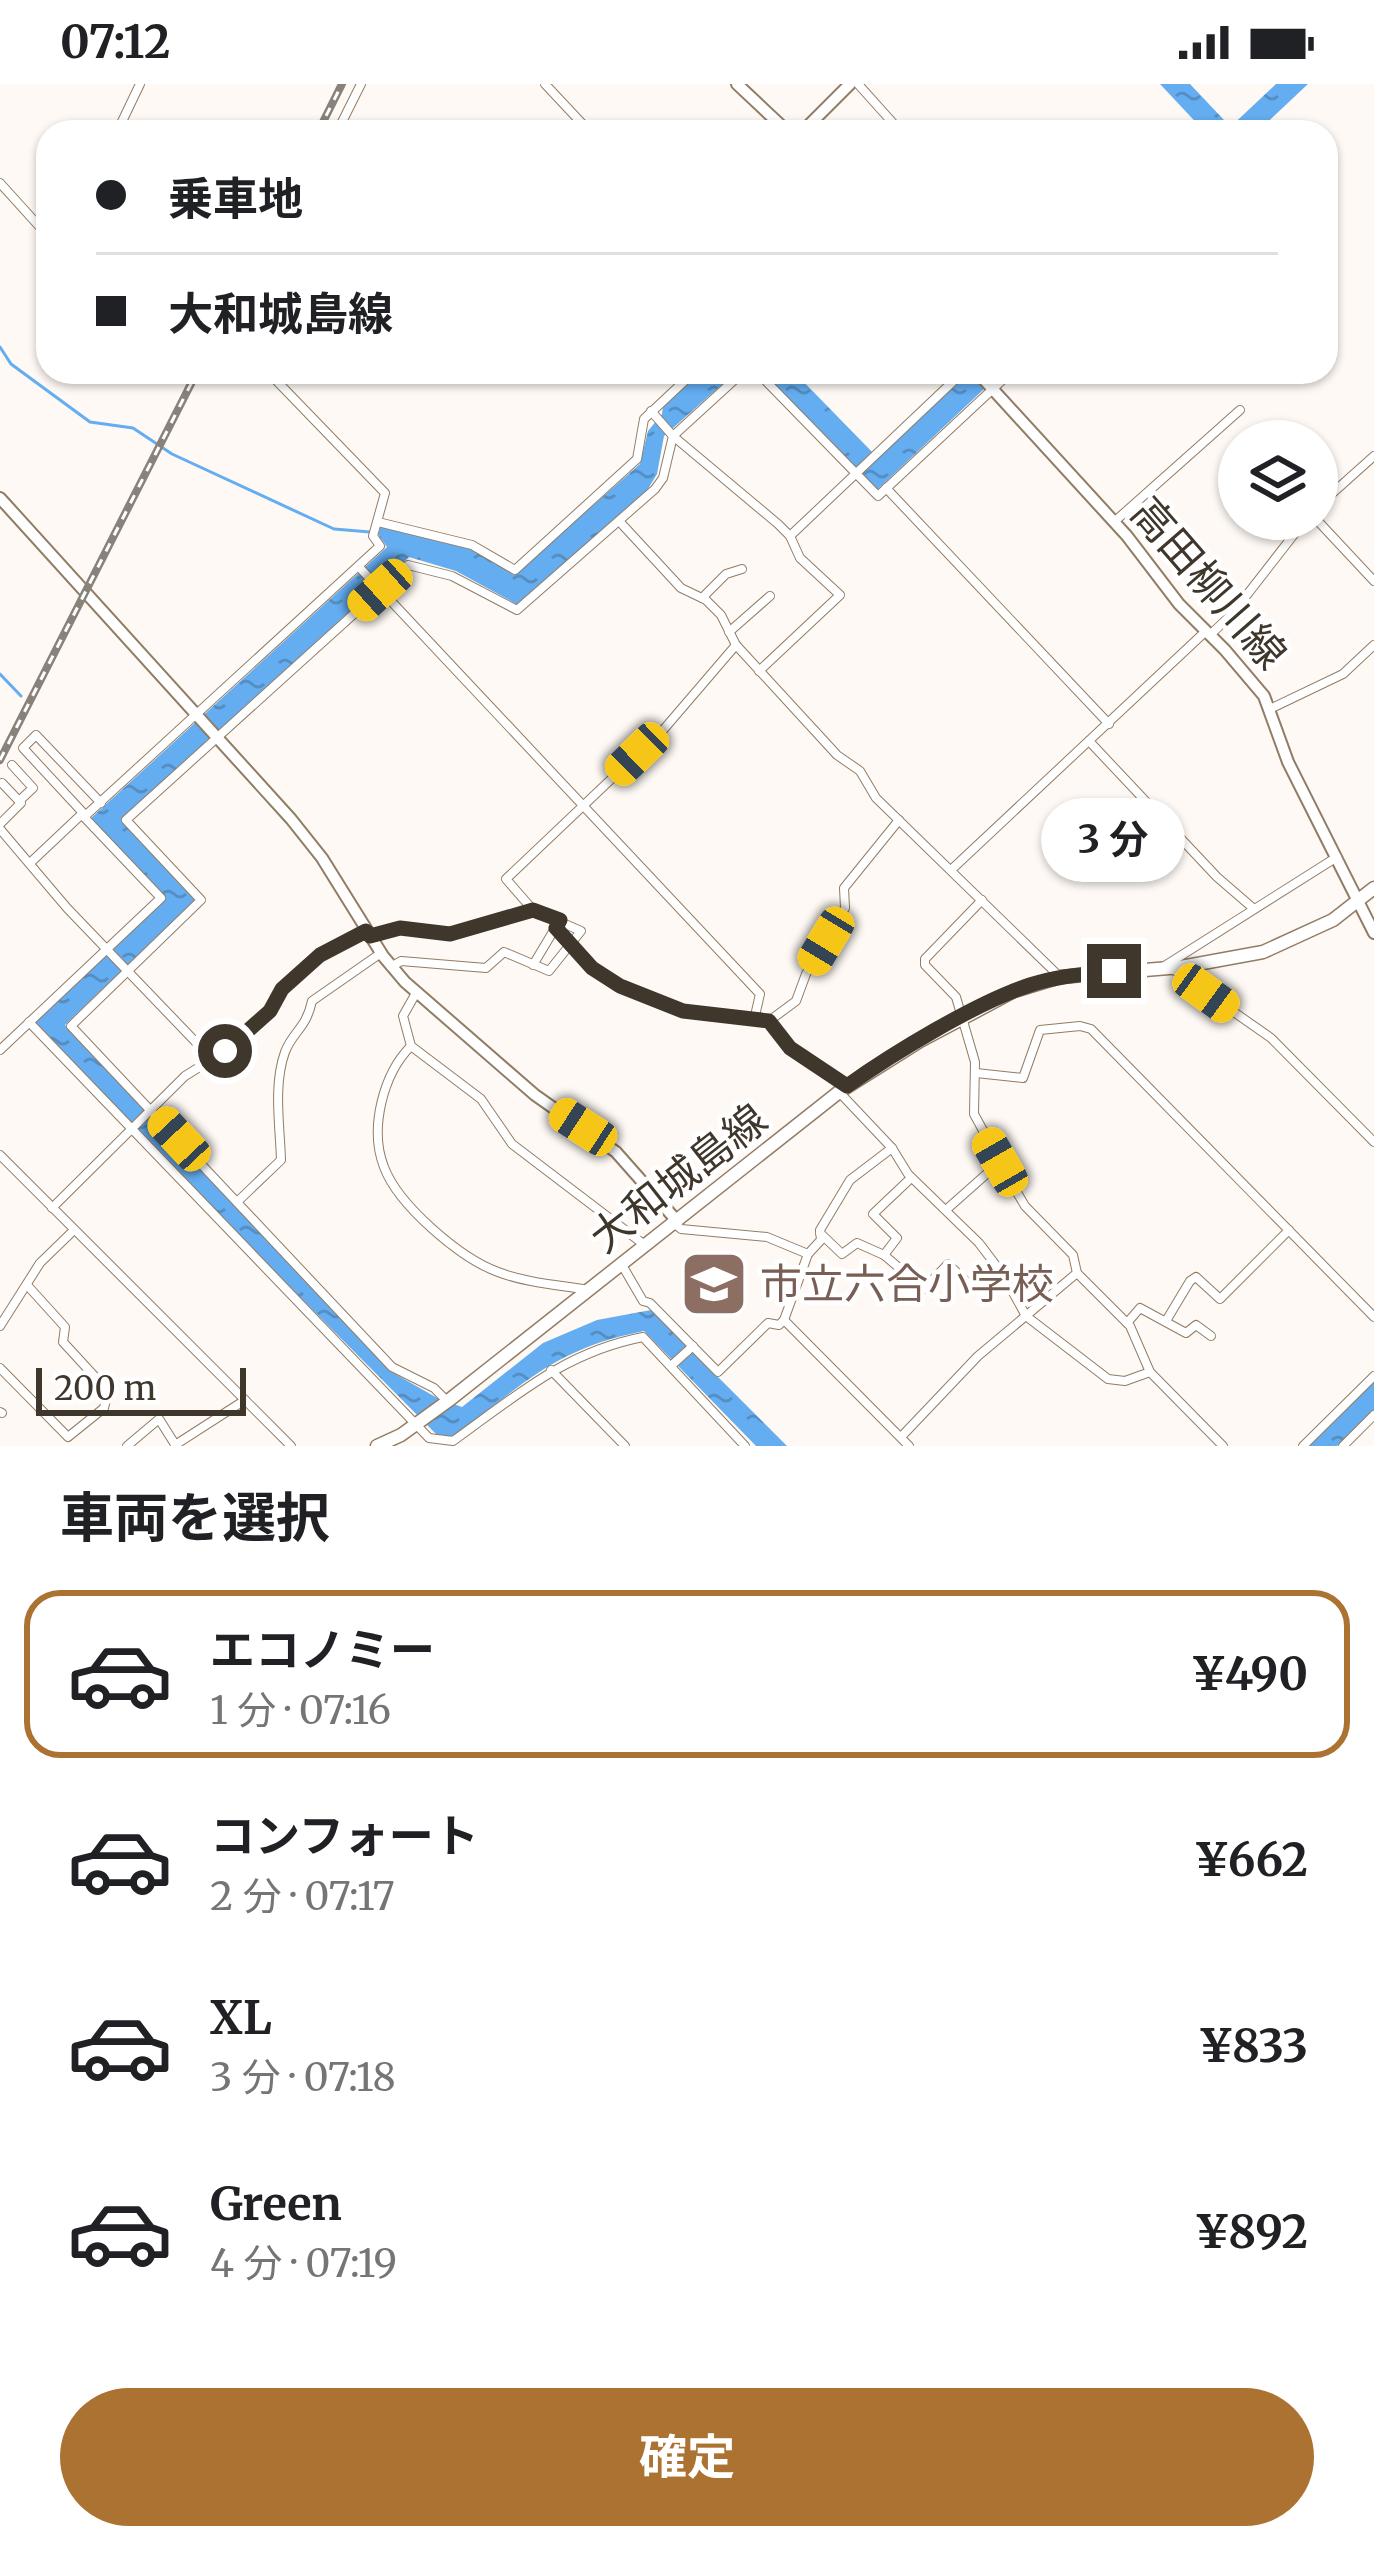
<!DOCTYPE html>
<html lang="ja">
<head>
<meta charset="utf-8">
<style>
  :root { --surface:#fff; --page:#f2f2f2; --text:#202124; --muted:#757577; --line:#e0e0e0; --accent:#ac7232 }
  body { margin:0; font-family:Merriweather,"Noto Sans JP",serif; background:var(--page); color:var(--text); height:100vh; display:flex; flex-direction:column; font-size:45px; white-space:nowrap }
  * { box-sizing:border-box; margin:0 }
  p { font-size:39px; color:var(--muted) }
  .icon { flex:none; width:66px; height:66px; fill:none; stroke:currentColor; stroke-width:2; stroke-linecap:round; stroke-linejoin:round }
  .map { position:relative; height:1362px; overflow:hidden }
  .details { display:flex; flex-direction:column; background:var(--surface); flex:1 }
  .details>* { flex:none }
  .guide { position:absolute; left:36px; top:36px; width:1302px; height:264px; border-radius:36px; box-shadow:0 3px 9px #0004; display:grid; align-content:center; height:264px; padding:0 60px; background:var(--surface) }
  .controls { position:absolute; left:1218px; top:336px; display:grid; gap:24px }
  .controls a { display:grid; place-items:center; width:120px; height:120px; border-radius:50%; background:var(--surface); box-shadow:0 3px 9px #0004; font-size:60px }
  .scale { position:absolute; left:36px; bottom:30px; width:210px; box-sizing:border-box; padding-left:12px; border:6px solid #3f362c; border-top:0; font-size:33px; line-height:42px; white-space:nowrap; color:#3f362c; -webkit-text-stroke:9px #fff; paint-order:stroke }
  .end { position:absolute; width:54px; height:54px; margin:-27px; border:15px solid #3f362c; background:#fff; box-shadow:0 0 0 6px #fff }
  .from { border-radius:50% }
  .bubble { position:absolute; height:84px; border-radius:42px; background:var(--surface); box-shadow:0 3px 9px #0004; font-size:39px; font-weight:700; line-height:84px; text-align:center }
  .car { position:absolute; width:36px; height:72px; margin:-36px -18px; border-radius:15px; box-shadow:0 0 9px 3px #0007; background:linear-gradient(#f5c518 24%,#345 0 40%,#f5c518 0 76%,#345 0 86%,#f5c518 0) }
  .guide b { display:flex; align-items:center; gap:42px; height:114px; font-size:45px }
  .guide b+b { border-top:3px solid var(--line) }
  .guide i { width:30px; height:30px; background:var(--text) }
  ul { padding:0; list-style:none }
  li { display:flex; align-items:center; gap:36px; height:168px; margin:0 24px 18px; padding:0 36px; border:6px solid transparent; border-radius:36px }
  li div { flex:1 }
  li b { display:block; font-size:45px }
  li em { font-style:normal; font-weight:700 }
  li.current { border-color:var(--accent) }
  li>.icon { width:108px; height:108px; stroke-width:1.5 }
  h2 { padding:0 60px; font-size:54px; line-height:144px }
  .button { display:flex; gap:24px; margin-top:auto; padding:24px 60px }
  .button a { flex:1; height:138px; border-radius:72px; background:var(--accent); color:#fff; font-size:48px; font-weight:700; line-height:138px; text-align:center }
  .status { display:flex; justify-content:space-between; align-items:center; height:84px; padding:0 60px; background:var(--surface); direction:ltr }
  .status svg { height:33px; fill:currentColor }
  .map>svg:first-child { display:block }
</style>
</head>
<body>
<div class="status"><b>07:12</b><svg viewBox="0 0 49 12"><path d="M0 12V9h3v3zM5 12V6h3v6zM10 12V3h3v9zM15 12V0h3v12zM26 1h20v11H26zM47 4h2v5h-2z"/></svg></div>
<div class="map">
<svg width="1374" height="1362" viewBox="0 0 1374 1362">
  <defs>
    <pattern id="water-ripples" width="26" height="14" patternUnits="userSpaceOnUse" patternTransform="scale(3)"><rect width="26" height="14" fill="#64adf1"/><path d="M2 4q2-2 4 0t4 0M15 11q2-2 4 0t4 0" fill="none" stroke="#548ec3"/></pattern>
  </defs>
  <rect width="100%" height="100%" fill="#fef9f4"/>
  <!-- water -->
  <g fill="url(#water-ripples)">
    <polygon points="1160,0 1190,0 1224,36 1215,48 1205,48"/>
    <polygon points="1276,0 1308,0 1257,48 1225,48"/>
    <path d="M 702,288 L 736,288 L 664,352 L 657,390 L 648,405 L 518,521 L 456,487 L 409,473 L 122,736 L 195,816 L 65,941 L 390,1287 L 439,1315 L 462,1323 L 543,1259 L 597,1236 L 651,1226 L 787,1362 L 756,1362 L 644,1247 C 558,1264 526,1297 459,1349 L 448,1354 L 437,1351 L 134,1046 L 34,938 L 164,816 L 90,735 L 387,463 L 379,452 L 380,442 L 471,465 L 514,491 L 640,380 L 648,347 L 662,330 L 663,321 Z"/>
    <polygon points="763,288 794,288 877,373 969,288 1002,288 877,406"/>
    <polygon points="1374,1297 1374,1326 1337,1362 1308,1362"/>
  </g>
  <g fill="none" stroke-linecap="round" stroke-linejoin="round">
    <!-- stream -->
    <g stroke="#64adf1" stroke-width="3">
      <polyline points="0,263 11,280 90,338 133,344 172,370 334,445 382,449"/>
      <polyline points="0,590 21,612"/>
    </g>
    <!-- street casing -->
    <g stroke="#927c65" stroke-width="10">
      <g id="street">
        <polyline points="545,0 590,48"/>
        <polyline points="858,0 901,48"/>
        <polyline points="117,48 140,0"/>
        <polyline points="337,48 361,0"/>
        <polyline points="0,99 48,152"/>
        <polyline points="757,288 878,412 1011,288"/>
        <polyline points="651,327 673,352 778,440 790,452 800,474 840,511 759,587"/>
        <polyline points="886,404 1109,640"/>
        <polyline points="1317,423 1374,372"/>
        <polyline points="1316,435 1374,497"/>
        <polyline points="619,437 681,504 706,516 721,531 736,561 837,671 860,687 876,714 1060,893"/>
        <polyline points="378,438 472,461 515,486 637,375 644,335 694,288"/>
        <polyline points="1114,438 1240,326"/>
        <polyline points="790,452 963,288"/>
        <polyline points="359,483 760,910 754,936"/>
        <polyline points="702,514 726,490 742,485"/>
        <polyline points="729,548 770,512"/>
        <polyline points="1210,551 1232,530 1306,435"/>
        <polyline points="1270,625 1343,590 1374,561"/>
        <polyline points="1089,657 1217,793 1254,825"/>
        <polyline points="12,681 33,704 19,717"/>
        <polyline points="86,732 23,664 36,651 101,719"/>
        <polyline points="0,740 21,719 2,699"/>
        <polyline points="0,745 67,824 212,975"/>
        <polyline points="30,779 83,729"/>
        <polyline points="951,786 1206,547"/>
        <polyline points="982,816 925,875 925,881 956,913 975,978 974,1030 1015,1105 1025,1122 1073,1171 1077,1189 1130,1242 1150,1288 1223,1362"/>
        <polyline points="556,844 592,884 620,902 683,927 769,937 796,917 806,890 845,824 844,804 899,736"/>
        <polyline points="370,852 400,844 450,850 533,826"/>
        <polyline points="533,881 557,841"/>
        <polyline points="391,883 401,877 486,884 504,868 549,887 581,847 533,826 506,795 664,645 736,561"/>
        <polyline points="1163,883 1337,773"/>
        <polyline points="1171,884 1271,954 1374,1058"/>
        <polyline points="416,909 403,932 411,962 481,1015 512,1060 646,1162"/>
        <polyline points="769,937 790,964 847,1002"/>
        <path d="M 29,938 L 429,1354 L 453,1357 C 516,1312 565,1268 643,1253 L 745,1362"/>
        <path d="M 411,962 C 383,990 369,1045 384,1083 C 398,1121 460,1174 498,1188 C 527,1199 559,1201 589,1206"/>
        <polyline points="0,966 161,814 84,733 380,462 373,452 385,409 268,288"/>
        <polyline points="976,989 1023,994 1040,946 1080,942 1091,945 1374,1233"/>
        <polyline points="840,1009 892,1064 908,1090 979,1159 1004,1192 1026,1232 1108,1295 1125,1297 1150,1288"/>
        <polyline points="0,1071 291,1362"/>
        <path d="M 237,1118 L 281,1076 C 280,1042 273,1001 285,968 C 293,947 306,945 312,917 L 381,869"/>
        <polyline points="52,1124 185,992 225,967 270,927 282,905 320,871 366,846"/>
        <polyline points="947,1125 1000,1078"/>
        <polyline points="674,1139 681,1145 767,1153 808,1170"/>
        <polyline points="820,1149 842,1170 857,1159 884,1171 924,1205 948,1180 973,1204 988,1202 1004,1192"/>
        <polyline points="884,1171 897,1154 873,1130 911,1094"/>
        <polyline points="622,1181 643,1217 650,1219 718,1288 768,1239 779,1241 784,1236"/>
        <polyline points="784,1236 808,1170 821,1156 820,1146 850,1096 892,1064"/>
        <polyline points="784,1236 909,1362"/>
        <polyline points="1166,1237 1190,1197 1196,1193 1220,1215 1289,1146"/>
        <polyline points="1127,1239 1140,1224 1186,1249 1196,1241 1211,1252"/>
        <polyline points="0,1242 40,1179 74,1146"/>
        <polyline points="672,1281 693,1262"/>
        <polyline points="0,1284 68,1353 104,1324 108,1307 63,1258 65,1243 27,1201"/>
        <polyline points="551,1286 625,1362"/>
        <polyline points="447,1317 434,1304 392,1283 71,942 201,816 126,736 408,481 452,492 517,526 655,405 663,394 673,352 743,288"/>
        <polyline points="0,1328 2,1329"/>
        <polyline points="901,1353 978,1272 1077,1189"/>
        <polyline points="175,1361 245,1316"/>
        <polyline points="127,1362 159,1335 176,1362"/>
        <polyline points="1303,1362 1374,1292"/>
        <polyline points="1343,1362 1374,1331"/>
      </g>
    </g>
    <!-- secondary casing -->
    <g stroke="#927c65" stroke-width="14">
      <g id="secondary">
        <polyline points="737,0 788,48"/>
        <polyline points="802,48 850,0"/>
        <polyline points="977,288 1127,452 1179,520 1225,566 1264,612 1288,678 1374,849"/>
        <polyline points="0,414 291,735 322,774 383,872 405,898 535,1011 616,1068 677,1137"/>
      </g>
    </g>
    <!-- primary casing -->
    <g stroke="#927c65" stroke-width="15">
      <polyline id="primary" points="377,1362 401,1351 448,1317 839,1008 920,957 1014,907 1060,893 1181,883 1263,868 1333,836 1374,804"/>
    </g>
    <!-- street -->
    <use href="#street" stroke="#fff" stroke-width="8"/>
    <!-- secondary -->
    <use href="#secondary" stroke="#fff" stroke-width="10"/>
    <!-- primary -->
    <use href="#primary" stroke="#fff" stroke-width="12"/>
    <!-- rail casing -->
    <g stroke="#89827a" stroke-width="8">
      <g id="rail">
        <polyline points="318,48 342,0"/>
        <polyline points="0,676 197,288"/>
      </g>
    </g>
    <!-- rail -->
    <use href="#rail" stroke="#fff" stroke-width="3" stroke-dasharray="9" stroke-linecap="butt"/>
  </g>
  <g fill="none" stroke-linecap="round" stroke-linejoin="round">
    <!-- route -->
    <path stroke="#3f362c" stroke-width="15" d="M 225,967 L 270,927 L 282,905 L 320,871 L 366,847 L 370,852 L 400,844 L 450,850 L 533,826 L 560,836 L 556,844 L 592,884 L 620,902 L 683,927 L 769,937 L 790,964 L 847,1002 C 892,970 977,918 1030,901 C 1057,892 1086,890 1114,887"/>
  </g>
  <!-- icons -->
  <defs>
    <g id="school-square" transform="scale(3.45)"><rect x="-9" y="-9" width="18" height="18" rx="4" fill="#8d6e63" stroke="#fff"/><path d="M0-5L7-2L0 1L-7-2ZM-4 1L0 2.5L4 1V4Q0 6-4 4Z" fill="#fff"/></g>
  </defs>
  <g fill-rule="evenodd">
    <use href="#school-square" x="714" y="1200"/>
  </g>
  <g text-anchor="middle" stroke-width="9" stroke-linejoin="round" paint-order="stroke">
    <!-- street labels -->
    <g font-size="42" fill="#3f362c" stroke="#fff">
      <text transform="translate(1209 499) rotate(49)" y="15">高田柳川線</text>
      <text transform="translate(678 1094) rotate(-38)" y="15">大和城島線</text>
    </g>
    <!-- education labels -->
    <g font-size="42" fill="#785e54" stroke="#fff" text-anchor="start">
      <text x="760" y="1215">市立六合小学校</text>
    </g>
  </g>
</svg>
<div class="controls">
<a><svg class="icon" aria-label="layers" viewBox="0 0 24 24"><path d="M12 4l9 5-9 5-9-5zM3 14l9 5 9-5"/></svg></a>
</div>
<div class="scale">200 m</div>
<i class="end from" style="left:225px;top:967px"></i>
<i class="end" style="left:1114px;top:887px"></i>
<div class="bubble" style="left:1041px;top:714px;width:144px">3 分</div>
<i class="car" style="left:380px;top:506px;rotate:228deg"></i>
<i class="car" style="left:637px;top:670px;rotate:226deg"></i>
<i class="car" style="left:826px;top:857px;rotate:211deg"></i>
<i class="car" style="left:1206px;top:909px;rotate:126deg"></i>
<i class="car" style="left:583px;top:1043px;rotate:303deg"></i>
<i class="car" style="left:179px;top:1055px;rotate:317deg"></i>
<i class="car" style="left:1000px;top:1078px;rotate:330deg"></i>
<div class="guide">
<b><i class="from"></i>乗車地</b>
<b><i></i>大和城島線</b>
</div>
</div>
<section class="details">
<h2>車両を選択</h2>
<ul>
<li class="current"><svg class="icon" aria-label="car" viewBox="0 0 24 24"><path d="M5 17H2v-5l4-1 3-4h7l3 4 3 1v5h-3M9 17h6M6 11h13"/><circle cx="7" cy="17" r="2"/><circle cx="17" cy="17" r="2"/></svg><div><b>エコノミー</b><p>1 分 · 07:16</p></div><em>¥490</em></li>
<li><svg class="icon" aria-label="car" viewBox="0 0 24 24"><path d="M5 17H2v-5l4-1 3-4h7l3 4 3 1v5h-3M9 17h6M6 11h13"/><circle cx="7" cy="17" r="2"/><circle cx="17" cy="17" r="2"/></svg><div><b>コンフォート</b><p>2 分 · 07:17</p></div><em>¥662</em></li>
<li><svg class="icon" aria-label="car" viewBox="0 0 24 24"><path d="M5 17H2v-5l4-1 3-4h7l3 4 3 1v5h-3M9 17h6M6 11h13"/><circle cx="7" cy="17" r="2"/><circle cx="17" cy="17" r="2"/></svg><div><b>XL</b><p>3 分 · 07:18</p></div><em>¥833</em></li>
<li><svg class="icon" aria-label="car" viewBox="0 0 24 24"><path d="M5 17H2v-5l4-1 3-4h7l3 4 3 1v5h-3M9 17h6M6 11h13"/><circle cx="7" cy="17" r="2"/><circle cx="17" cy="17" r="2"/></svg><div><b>Green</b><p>4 分 · 07:19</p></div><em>¥892</em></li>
</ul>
<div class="button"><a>確定</a></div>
</section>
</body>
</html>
